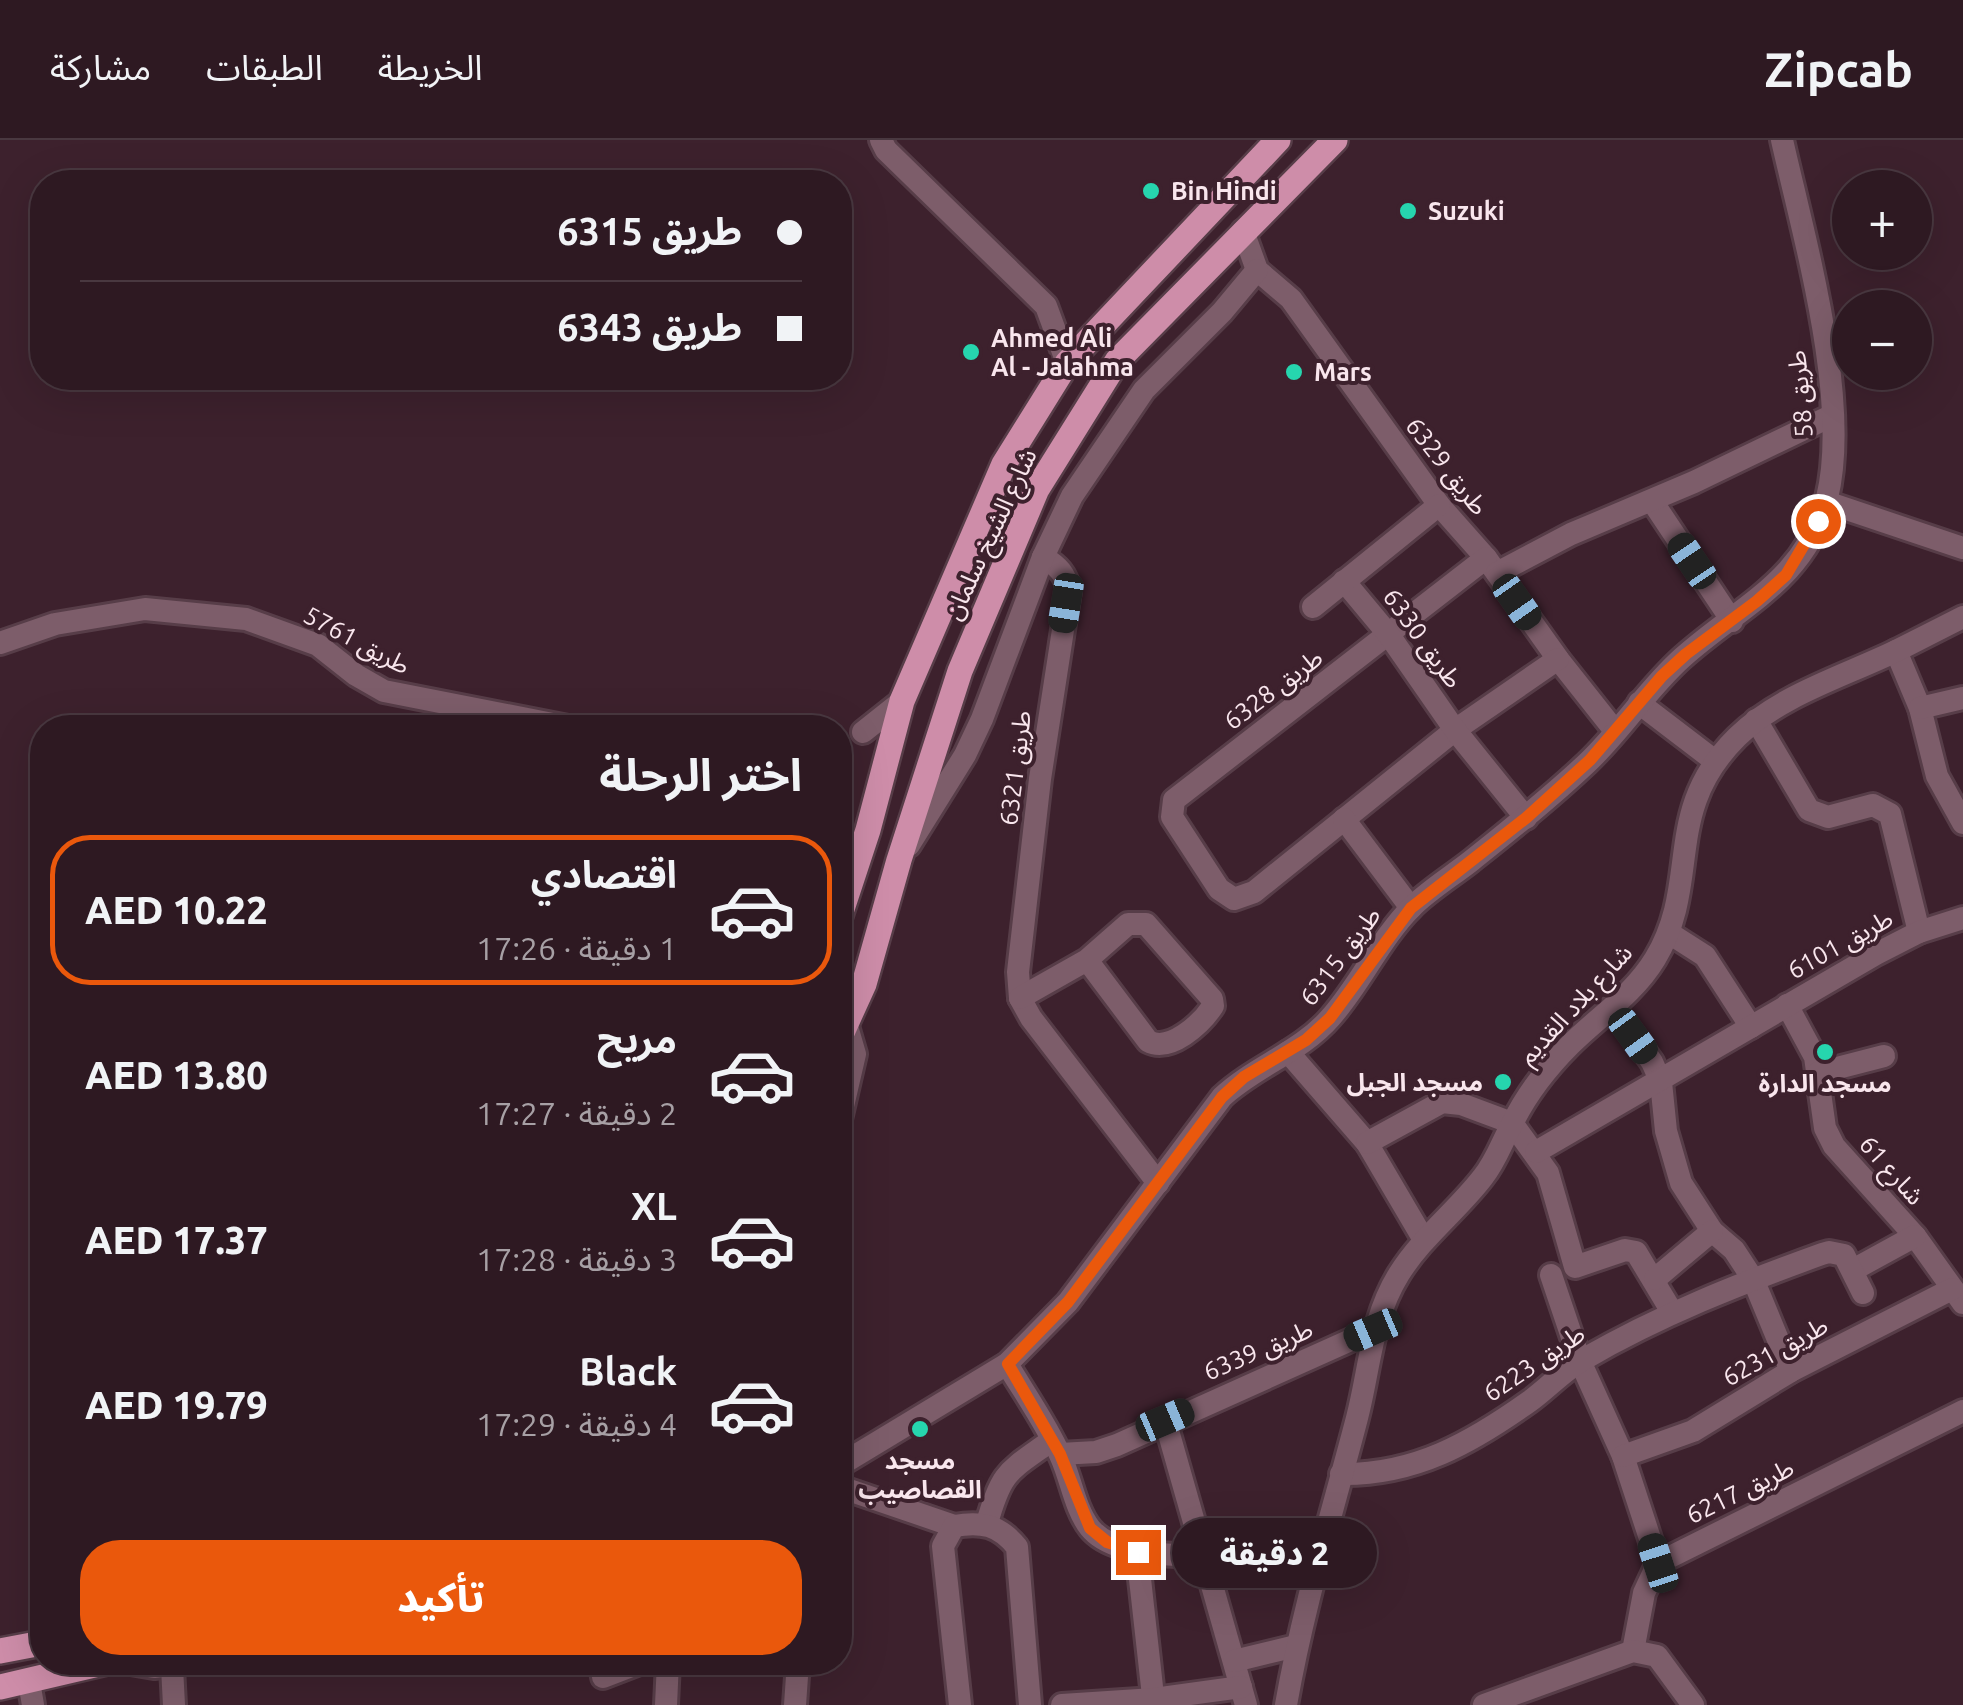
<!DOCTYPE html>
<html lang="ar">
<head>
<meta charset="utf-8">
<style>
  :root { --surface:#2e1922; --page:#3a262f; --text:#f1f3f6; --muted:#a7a0a5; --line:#493840; --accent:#ea580c }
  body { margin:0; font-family:Ubuntu,"Noto Sans Arabic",sans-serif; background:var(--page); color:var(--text); direction:rtl; height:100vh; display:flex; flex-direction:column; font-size:38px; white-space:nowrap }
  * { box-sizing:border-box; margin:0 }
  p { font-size:32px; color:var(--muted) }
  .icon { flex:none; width:55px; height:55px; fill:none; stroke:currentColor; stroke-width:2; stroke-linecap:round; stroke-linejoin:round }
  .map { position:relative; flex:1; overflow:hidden; direction:ltr }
  .drawer { position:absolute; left:30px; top:575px; width:822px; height:960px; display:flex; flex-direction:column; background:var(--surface); border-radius:40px; box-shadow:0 10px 40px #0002,0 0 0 2px var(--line); direction:rtl }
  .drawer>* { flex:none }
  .guide { position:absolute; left:30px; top:30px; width:822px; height:220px; border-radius:40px; box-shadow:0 10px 40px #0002,0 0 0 2px var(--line); direction:rtl; display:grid; align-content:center; height:220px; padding:0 50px; background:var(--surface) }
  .tools { position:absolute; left:1832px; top:30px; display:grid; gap:20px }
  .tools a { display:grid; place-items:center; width:100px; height:100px; border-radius:50%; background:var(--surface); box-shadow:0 10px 40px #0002,0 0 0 2px var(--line); font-size:50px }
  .end { position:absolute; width:45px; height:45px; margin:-22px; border:12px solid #ea580c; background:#fff; box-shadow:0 0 0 5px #fff }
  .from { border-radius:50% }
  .bubble { position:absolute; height:70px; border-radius:35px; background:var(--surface); box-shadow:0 10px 40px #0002,0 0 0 2px var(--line); font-size:32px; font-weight:800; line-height:70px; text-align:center; direction:rtl }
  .car { position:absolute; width:30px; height:60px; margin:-30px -15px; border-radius:12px; box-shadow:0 0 8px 2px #0007; background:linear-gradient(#222 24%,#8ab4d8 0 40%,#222 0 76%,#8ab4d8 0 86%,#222 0) }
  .guide b { display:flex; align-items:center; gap:35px; height:95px; font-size:38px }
  .guide b+b { border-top:2px solid var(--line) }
  .guide i { width:25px; height:25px; background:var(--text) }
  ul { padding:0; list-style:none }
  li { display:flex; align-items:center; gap:30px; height:150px; margin:0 20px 15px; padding:0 30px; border:5px solid transparent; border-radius:40px }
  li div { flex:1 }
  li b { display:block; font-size:38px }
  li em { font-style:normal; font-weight:800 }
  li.on { border-color:var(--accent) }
  li>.icon { width:90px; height:90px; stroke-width:1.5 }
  h2 { padding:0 50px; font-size:45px; line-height:120px }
  .action { display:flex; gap:20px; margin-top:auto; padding:20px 50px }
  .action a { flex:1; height:115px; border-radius:40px; background:var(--accent); color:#fff; font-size:40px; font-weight:800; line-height:115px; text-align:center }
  header { display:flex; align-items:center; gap:60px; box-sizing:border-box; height:140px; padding:0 50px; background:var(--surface); border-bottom:2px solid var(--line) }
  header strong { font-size:48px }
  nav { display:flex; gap:55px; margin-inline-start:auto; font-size:35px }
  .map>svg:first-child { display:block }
</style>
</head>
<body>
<header>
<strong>Zipcab</strong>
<nav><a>الخريطة</a><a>الطبقات</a><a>مشاركة</a></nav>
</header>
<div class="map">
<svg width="1963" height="1565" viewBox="0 0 1963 1565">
  <rect width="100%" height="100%" fill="#3d212d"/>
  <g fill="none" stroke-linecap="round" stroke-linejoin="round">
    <!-- minor casing -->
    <g stroke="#573d48" stroke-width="28">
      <g id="minor">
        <polyline points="881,0 886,10 1046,166 1067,223"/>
        <polyline points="1243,91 1257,130 1291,159 1439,365 1486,418 1558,519 1615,591"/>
        <polyline points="1652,361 1732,481"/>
        <polyline points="1826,362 1963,408"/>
        <path d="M 1043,417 C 1058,426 1066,434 1069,451 L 1040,639 L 1018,832 L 1020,858 L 1031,878 L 1158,1043"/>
        <polyline points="1486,418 1174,660 1172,677 1219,749 1234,759 1254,752 1455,590 1558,519"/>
        <polyline points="1497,433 1571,394 1694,342 1831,276"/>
        <polyline points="1344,441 1389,495 1455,590 1526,678"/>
        <polyline points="1313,467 1439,365"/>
        <polyline points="0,503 55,484 145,469 246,479 318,505 356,535 384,551 573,588"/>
        <polyline points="1896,511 1920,568 1937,636 1963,683"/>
        <polyline points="1639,563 1715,621"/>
        <polyline points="1920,568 1963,558"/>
        <polyline points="1756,580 1809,670 1828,677 1873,665 1890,674 1919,792"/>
        <polyline points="863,592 902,561"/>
        <polyline points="1344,679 1411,768"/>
        <polyline points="909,705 965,615 982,579 1043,417 1072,356 1144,250 1222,172 1257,130"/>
        <polyline points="1669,793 1705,816 1751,887"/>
        <path d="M 1020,858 L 1087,820 L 1128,784 L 1146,784 L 1212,859 L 1213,866 C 1201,884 1170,913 1148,901 L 1087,820"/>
        <polyline points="1787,865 1815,917 1825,988 1834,1006 1915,1096 1963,1163"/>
        <polyline points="1613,868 1652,922 1661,942 1666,991 1681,1043 1712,1091 1734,1110 1753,1139 1791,1231"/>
        <polyline points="1288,912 1367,1003 1424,1100"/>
        <polyline points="1818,933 1884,916"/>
        <polyline points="840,979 855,914 846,883"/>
        <polyline points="1367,1003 1442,962 1461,964 1512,983 1548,1033 1575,1127 1625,1110 1636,1112 1672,1172"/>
        <polyline points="1536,1012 1876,814 1919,792 1963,778"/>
        <polyline points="1853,1130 1915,1096"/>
        <polyline points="1551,1135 1580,1221 1623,1316 1658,1423"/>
        <polyline points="1655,1139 1712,1091"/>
        <path d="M 1007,1224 C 1025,1254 1047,1285 1061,1317 C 1071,1339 1075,1369 1090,1388 C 1126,1433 1269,1410 1321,1404"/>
        <polyline points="1165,1280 1246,1565"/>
        <polyline points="1060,1314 1096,1312 1117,1305 1373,1190"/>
        <polyline points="1623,1316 1693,1291 1791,1231 1952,1149"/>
        <path d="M 840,1325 L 1007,1224 L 1068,1162 L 1222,957 C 1255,926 1301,912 1331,877 C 1361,843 1380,799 1412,767 C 1429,750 1452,736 1471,721 C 1511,689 1550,658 1587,623 C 1622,590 1647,549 1683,517 C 1740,466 1806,440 1827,358 C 1851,261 1804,98 1782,0"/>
        <path d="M 1341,1334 C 1415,1335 1471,1303 1530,1261 C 1548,1248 1564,1230 1584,1219 C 1660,1175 1739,1144 1822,1114 L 1829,1112 L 1844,1115 L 1863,1153"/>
        <polyline points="840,1347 954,1386"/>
        <path d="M 987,1383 C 1002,1330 1008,1332 1052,1300"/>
        <polyline points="1137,1412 1154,1565"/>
        <polyline points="1633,1511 1644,1453 1658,1423 1963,1271"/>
        <polyline points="1234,1521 1296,1506"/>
        <polyline points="125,1522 154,1527 192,1522"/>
        <polyline points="172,1527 174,1565"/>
        <polyline points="603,1537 642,1522"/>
        <polyline points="29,1542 33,1565"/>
        <polyline points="666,1565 668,1522"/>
        <polyline points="795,1565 798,1522"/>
        <path d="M 960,1565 L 943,1406 L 954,1386 C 982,1381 999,1385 1017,1407 L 1030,1565"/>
        <polyline points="1062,1565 1154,1559 1241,1547"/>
        <path d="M 1286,1565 C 1303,1467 1332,1374 1357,1278 C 1370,1228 1371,1179 1399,1134 C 1422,1097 1457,1071 1483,1037 C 1496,1021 1502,1002 1512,984 C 1526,955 1547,928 1570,905 C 1599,876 1633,855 1655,819 C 1702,741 1661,672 1737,597 C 1780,555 1842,537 1896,511 C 1918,500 1941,488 1963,477"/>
        <polyline points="1484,1565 1633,1511 1657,1516 1693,1565"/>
      </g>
    </g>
    <!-- major casing -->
    <g stroke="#573d48" stroke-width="30">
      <g id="major">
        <polyline points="840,775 868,690 902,561 1004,324 1067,223 1278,0"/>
        <polyline points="840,897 864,844 899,720 960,531 1037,349 1117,221 1335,0"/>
        <polyline points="0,1511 42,1503"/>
        <polyline points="0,1547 107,1522"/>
      </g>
    </g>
    <!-- minor -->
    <use href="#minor" stroke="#7d5d6a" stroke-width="22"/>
    <!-- major -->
    <use href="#major" stroke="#ce8da9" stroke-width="25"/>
  </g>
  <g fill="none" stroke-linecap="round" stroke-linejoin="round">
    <!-- route -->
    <polyline stroke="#ea580c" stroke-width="12" points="1138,1412 1107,1402 1090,1388 1060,1314 1008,1224 1068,1162 1222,957 1244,937 1306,900 1330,878 1411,768 1526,678 1590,620 1662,536 1686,514 1757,461 1786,435 1818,381"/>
  </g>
  <!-- markers -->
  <g fill="#26d5ae" stroke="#3d212d" stroke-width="4">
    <circle cx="1151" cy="51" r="10"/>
    <circle cx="1408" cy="71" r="10"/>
    <circle cx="971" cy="212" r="10"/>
    <circle cx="1294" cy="232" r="10"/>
    <circle cx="1825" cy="912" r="10"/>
    <circle cx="1503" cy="942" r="10"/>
    <circle cx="920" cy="1289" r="10"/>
  </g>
  <g text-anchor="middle" stroke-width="8" stroke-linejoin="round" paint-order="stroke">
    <!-- poi labels -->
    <g font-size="25" font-weight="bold" fill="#f9e6ed" stroke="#3d212d" text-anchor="start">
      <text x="1171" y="60">Bin Hindi</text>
      <text x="1428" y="80">Suzuki</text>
      <text x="991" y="207">Ahmed Ali<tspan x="991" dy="29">Al - Jalahma</tspan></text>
      <text x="1314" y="241">Mars</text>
      <text x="1483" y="951" text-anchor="end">مسجد الجبل</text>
      <text x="1825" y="952" text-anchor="middle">مسجد الدارة</text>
      <text x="920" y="1329" text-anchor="middle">مسجد<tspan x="920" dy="29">القصاصيب</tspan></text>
    </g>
    <!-- street labels -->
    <g font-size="25" fill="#f9e6ed" stroke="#3d212d">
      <text transform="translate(1800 254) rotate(-95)" y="9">طريق 58</text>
      <text transform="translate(1447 326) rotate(52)" y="9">طريق 6329</text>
      <text transform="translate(990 394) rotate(-65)" y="9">شارع الشيخ سلمان</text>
      <text transform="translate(1423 498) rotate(54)" y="9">طريق 6330</text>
      <text transform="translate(357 500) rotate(28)" y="9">طريق 5761</text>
      <text transform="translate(1273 549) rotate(-37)" y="9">طريق 6328</text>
      <text transform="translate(1015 628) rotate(-83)" y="9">طريق 6321</text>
      <text transform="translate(1840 804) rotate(-29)" y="9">طريق 6101</text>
      <text transform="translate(1340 816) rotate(-53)" y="9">طريق 6315</text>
      <text transform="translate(1575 864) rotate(-47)" y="9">شارع بلاد القديم</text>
      <text transform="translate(1892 1030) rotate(48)" y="9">شارع 61</text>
      <text transform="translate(1258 1210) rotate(-23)" y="9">طريق 6339</text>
      <text transform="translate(1775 1211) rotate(-29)" y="9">طريق 6231</text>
      <text transform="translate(1534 1223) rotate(-34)" y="9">طريق 6223</text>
      <text transform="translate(1740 1351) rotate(-26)" y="9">طريق 6217</text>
    </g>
  </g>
</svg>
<div class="tools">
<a>+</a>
<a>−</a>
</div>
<i class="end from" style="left:1818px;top:381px"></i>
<i class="end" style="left:1138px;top:1412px"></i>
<div class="bubble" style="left:1172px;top:1378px;width:205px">2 دقيقة</div>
<i class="car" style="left:1692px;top:421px;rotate:326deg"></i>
<i class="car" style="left:1517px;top:462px;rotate:145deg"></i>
<i class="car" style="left:1066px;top:463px;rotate:189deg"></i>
<i class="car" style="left:1633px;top:896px;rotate:144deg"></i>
<i class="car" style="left:1373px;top:1190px;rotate:247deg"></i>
<i class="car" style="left:1165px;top:1280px;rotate:67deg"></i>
<i class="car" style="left:1658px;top:1423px;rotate:342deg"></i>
<div class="guide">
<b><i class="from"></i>طريق 6315</b>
<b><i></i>طريق 6343</b>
</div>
<section class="drawer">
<h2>اختر الرحلة</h2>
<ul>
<li class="on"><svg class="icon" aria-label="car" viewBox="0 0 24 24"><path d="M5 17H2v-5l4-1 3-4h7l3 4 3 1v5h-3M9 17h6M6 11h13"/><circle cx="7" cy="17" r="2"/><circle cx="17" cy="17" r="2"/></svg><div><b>اقتصادي</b><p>1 دقيقة · 17:26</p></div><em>AED 10.22</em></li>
<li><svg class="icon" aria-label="car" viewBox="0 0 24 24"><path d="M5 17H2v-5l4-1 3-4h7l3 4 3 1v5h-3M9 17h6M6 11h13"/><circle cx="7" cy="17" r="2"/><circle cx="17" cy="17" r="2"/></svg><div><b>مريح</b><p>2 دقيقة · 17:27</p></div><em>AED 13.80</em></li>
<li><svg class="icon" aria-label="car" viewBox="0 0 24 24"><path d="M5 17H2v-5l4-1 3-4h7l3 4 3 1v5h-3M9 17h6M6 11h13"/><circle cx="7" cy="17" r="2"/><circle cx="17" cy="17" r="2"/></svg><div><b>XL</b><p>3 دقيقة · 17:28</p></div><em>AED 17.37</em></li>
<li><svg class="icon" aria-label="car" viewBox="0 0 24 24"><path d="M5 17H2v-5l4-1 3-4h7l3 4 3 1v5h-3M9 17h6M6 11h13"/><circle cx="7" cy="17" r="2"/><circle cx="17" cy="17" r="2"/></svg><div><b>Black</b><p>4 دقيقة · 17:29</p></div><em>AED 19.79</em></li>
</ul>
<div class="action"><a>تأكيد</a></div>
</section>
</div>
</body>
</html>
